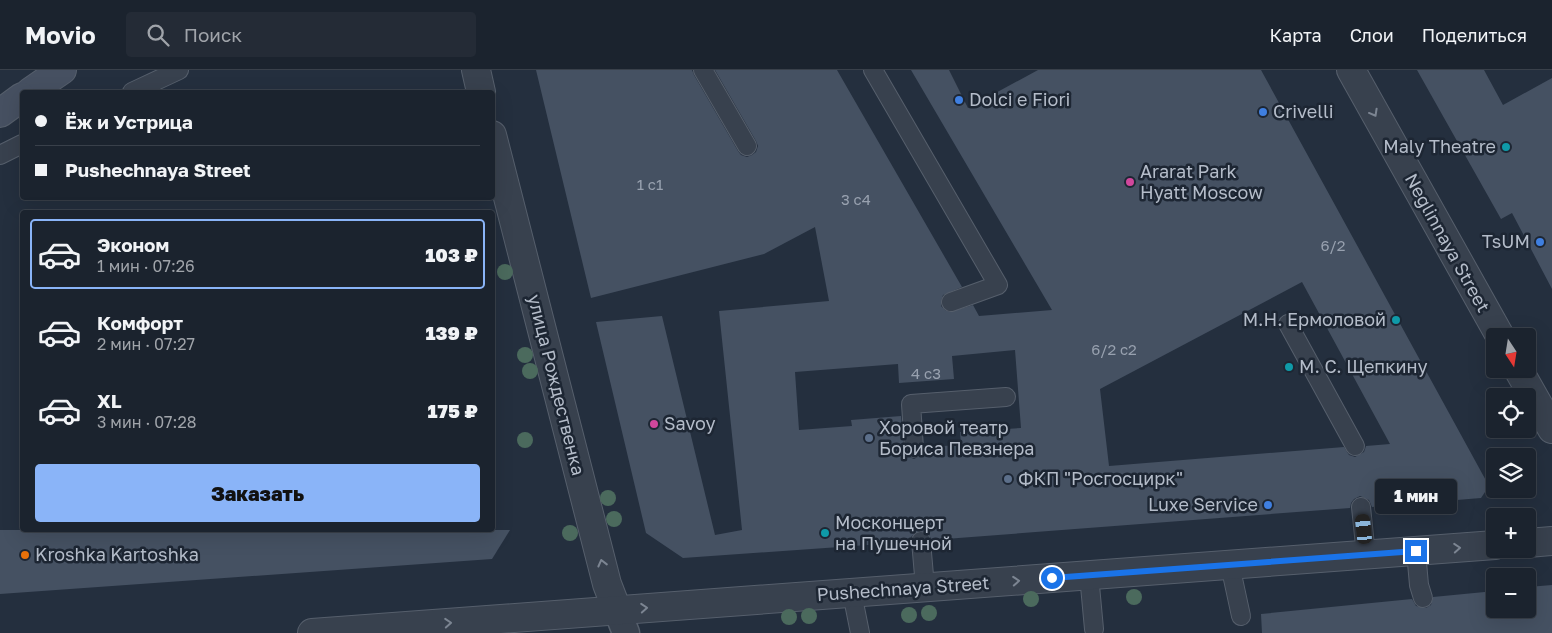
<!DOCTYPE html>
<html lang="ru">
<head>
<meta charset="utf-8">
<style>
  :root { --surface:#1b232e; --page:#242b36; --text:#f1f3f6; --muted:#a0a4aa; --line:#39404a; --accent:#8ab4f8 }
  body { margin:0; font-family:"Golos Text",sans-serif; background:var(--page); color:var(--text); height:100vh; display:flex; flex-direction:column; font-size:19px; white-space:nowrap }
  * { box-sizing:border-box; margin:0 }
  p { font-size:16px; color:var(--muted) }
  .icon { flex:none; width:28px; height:28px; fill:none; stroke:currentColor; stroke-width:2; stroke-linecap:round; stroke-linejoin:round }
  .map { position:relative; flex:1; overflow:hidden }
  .details { position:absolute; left:20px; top:140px; width:475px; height:322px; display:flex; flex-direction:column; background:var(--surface); border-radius:5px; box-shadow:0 5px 20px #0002,0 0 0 1px var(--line) }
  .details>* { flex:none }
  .top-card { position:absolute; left:20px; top:20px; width:475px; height:110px; border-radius:5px; box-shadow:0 5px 20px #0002,0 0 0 1px var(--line); display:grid; align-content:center; height:110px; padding:0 15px; background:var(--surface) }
  .needle { width:32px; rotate:168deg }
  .fabs { position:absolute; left:1486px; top:258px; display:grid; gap:10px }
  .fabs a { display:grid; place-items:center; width:50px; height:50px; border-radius:5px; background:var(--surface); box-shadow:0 5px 20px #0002,0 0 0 1px var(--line); font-size:25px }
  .end { position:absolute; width:22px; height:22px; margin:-11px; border:6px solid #1a73e8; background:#fff; box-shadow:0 0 0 2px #fff }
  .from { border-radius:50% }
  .bubble { position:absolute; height:35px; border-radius:5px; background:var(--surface); box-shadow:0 5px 20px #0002,0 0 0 1px var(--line); font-size:16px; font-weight:800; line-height:35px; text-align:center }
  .car { position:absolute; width:15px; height:30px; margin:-15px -8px; border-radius:6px; box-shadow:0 0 4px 1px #0007; background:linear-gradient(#222 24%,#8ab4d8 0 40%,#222 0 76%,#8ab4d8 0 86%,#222 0) }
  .top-card b { display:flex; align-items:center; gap:18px; height:48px; font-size:19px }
  .top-card b+b { border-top:1px solid var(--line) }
  .top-card i { width:12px; height:12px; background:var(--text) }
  ul { padding:9px 0 0; list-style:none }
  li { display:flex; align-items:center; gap:15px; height:70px; margin:0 10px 8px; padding:0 5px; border:2px solid transparent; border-radius:5px }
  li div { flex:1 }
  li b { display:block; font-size:19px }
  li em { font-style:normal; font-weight:800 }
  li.on { border-color:var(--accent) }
  li>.icon { width:45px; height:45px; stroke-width:1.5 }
  .button { display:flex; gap:10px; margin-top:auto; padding:10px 15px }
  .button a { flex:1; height:58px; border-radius:5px; background:var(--accent); color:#111; font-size:20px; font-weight:800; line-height:58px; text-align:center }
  header { display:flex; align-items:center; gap:30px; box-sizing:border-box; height:70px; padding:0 25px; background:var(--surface); border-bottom:1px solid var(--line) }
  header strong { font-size:24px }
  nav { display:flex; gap:28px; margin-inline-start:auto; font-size:18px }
  .search { width:350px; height:45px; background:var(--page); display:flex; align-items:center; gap:12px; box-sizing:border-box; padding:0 18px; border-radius:5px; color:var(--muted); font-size:19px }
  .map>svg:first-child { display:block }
</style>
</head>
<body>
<header>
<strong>Movio</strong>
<div class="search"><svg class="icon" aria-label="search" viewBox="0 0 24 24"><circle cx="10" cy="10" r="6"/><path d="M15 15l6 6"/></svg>Поиск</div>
<nav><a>Карта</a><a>Слои</a><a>Поделиться</a></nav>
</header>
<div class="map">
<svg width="1552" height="563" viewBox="0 0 1552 563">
  <rect width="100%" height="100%" fill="#242f3e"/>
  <!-- building -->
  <g fill="#455162" fill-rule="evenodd">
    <path d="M 536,0 L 692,0 L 694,5 L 738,81 L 741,85 L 747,87 L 752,85 L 756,82 L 758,76 L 756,71 L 715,0 L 837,0 L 962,217 L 943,225 L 941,231 L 941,236 L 945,240 L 950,242 L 973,235 L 979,246 L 1052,240 L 911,0 L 949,0 L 968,38 L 1038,0 L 1261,0 L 1489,416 L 1481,428 L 1372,437 L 1369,430 L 1360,426 L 1354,429 L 1351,433 L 1350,438 L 932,470 L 929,465 L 921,460 L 915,463 L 911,467 L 910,472 L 683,488 L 646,463 L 596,252 L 662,246 L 715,465 L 742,460 L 719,241 L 829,231 L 815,157 L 764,184 L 591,228 ZM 1302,212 L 1390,374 L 1366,376 L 1364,382 L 1355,387 L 1349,385 L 1344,377 L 1109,396 L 1100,319 ZM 1015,280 L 1021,358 L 960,362 L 961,375 L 925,377 L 924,382 L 920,386 L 914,389 L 909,387 L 904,379 L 901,346 L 851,350 L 852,356 L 799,360 L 795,302 L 898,294 L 899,313 L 954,309 L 952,286 Z"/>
    <polygon points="1417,0 1484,0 1503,35 1552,8 1552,219 1512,143 1501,149"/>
    <polygon points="0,460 510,460 492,489 0,524"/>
    <polygon points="1552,515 1552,563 1262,563 1261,544 1412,529 1416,536 1426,538 1431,535 1433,527 1495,521 1495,539 1528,539 1528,517"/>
  </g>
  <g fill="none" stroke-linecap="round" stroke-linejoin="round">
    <!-- service casing -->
    <g stroke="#565f6c" stroke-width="20">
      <g id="service">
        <polyline points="703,0 747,76"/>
        <polyline points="873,0 998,215 951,232"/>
        <polyline points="132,22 179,0"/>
        <polyline points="0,85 22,74"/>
        <polyline points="1288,254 1355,376"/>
        <polyline points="914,378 911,334 1006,327"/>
        <polyline points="1361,437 1366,485"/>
        <polyline points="921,471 925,517"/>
        <polyline points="1416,481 1419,515 1423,528"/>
        <polyline points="1230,495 1241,546"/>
        <polyline points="1089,505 1094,559"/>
        <polyline points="852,523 860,563"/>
      </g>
    </g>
    <!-- pedestrian casing -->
    <g stroke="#565f6c" stroke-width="29">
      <polyline id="pedestrian" points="617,540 626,563"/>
    </g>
    <!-- minor casing -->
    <g stroke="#565f6c" stroke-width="30">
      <g id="minor">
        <polyline points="476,0 481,22"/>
        <polyline points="492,65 607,514 617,540"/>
        <polyline points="1528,473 1552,471"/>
        <polyline points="312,563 1495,475"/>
      </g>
    </g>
    <!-- tertiary casing -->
    <g stroke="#565f6c" stroke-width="30">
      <g id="tertiary">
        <polyline points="1351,0 1500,266"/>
        <polyline points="1518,299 1552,359"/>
      </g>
    </g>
    <!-- secondary casing -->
    <g stroke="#565f6c" stroke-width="30">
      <g id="secondary">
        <polyline points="30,22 62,0"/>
        <polyline points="0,43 22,27"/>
      </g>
    </g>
    <!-- service -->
    <use href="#service" stroke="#38414e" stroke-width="18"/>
    <!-- pedestrian -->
    <use href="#pedestrian" stroke="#38414e" stroke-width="26"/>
    <!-- minor -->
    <use href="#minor" stroke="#38414e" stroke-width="28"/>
    <!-- tertiary -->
    <use href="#tertiary" stroke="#38414e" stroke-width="28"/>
    <!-- secondary -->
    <use href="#secondary" stroke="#465061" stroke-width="28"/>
  </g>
  <!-- trees -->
  <g fill="#4b6a5d">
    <circle cx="505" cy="202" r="8"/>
    <circle cx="525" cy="285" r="8"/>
    <circle cx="530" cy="301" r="8"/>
    <circle cx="525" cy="370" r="8"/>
    <circle cx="608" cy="428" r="8"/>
    <circle cx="614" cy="449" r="8"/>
    <circle cx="570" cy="463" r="8"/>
    <circle cx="1134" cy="527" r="8"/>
    <circle cx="1031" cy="529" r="8"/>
    <circle cx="929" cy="543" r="8"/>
    <circle cx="909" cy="545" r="8"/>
    <circle cx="809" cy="546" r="8"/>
    <circle cx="789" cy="547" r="8"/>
  </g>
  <!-- one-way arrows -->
  <defs><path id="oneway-chevron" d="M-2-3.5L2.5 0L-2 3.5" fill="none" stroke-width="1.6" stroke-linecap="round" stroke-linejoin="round" transform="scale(1.25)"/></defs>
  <g stroke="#7c8592">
    <use href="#oneway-chevron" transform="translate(1374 43) rotate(61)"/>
    <use href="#oneway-chevron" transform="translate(1457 478) rotate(-4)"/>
    <use href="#oneway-chevron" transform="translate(602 493) rotate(-104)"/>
    <use href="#oneway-chevron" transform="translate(1016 511) rotate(-4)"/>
    <use href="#oneway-chevron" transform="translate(644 538) rotate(-4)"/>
    <use href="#oneway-chevron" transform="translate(448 553) rotate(-4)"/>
  </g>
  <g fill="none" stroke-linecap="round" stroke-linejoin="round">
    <!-- route -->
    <polyline stroke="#1a73e8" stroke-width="6" points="1052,508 1416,481"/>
  </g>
  <!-- markers -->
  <g fill="#3f7fe0" stroke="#1d2633" stroke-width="2">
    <circle cx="959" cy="30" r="5"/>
    <circle cx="1263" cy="42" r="5"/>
    <circle cx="1540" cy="172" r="5"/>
    <circle cx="1268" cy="435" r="5"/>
  </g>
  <g fill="#0f9aa8" stroke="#1d2633" stroke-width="2">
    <circle cx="1506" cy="77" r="5"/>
    <circle cx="1396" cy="250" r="5"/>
    <circle cx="1289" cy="297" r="5"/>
    <circle cx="825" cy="463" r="5"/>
  </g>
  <g fill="#d1479c" stroke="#1d2633" stroke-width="2">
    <circle cx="1130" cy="112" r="5"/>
    <circle cx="654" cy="354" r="5"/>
  </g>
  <g fill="#5c6f8a" stroke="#1d2633" stroke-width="2">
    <circle cx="869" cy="368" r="5"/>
    <circle cx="1008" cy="409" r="5"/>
  </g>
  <circle fill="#e8710a" stroke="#1d2633" stroke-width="2" cx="25" cy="485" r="5"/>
  <g text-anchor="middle" stroke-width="5" stroke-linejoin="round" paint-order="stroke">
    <!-- number labels -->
    <g font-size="15" fill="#98a1af">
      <text x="650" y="120">1 c1</text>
      <text x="856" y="135">3 с4</text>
      <text x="1333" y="181">6/2</text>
      <text x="1114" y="285">6/2 с2</text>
      <text x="926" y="309">4 с3</text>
    </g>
    <!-- poi labels -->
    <g font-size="18" fill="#b4bcc9" stroke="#1d2633" text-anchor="start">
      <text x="969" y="36">Dolci e Fiori</text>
      <text x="1273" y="48">Crivelli</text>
      <text x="1496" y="83" text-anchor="end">Maly Theatre</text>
      <text x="1140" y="108">Ararat Park<tspan x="1140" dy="21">Hyatt Moscow</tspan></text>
      <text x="1530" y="178" text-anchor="end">TsUM</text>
      <text x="1386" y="256" text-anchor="end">М.Н. Ермоловой</text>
      <text x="1299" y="303">М. С. Щепкину</text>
      <text x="664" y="360">Savoy</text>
      <text x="879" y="364">Хоровой театр<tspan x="879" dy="21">Бориса Певзнера</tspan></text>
      <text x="1018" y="415">ФКП "Росгосцирк"</text>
      <text x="1258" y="441" text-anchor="end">Luxe Service</text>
      <text x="835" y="459">Москонцерт<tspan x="835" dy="21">на Пушечной</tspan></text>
      <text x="35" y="491">Kroshka Kartoshka</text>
    </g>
    <!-- street labels -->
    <g font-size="18" fill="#b4bcc9" stroke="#1d2633">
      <text transform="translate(1447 173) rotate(61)" y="6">Neglinnaya Street</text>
      <text transform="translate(556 315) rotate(76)" y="6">улица Рождественка</text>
      <text transform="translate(903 519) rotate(-4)" y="6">Pushechnaya Street</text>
    </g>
  </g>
</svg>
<div class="fabs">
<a><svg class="needle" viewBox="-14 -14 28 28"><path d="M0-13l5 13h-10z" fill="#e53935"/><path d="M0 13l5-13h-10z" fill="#a0a4aa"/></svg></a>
<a><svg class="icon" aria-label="locate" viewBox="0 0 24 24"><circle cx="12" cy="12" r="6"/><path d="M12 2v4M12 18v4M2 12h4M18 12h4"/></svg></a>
<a><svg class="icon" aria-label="layers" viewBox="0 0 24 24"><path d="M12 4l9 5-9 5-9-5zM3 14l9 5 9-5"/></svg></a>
<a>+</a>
<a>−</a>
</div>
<i class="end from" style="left:1052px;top:508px"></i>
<i class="end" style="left:1416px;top:481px"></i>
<div class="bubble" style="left:1375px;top:409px;width:82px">1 мин</div>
<i class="car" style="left:1364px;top:459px;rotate:354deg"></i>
<div class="top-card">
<b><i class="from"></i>Ёж и Устрица</b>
<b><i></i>Pushechnaya Street</b>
</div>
<section class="details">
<ul>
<li class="on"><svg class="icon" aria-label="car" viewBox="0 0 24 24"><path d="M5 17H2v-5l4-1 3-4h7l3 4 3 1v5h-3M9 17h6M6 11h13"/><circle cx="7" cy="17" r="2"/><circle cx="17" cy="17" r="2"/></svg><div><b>Эконом</b><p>1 мин · 07:26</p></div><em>103 ₽</em></li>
<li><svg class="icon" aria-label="car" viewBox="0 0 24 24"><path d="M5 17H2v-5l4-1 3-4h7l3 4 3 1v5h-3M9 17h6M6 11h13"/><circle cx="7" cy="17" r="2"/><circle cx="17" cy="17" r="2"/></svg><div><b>Комфорт</b><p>2 мин · 07:27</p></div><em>139 ₽</em></li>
<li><svg class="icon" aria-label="car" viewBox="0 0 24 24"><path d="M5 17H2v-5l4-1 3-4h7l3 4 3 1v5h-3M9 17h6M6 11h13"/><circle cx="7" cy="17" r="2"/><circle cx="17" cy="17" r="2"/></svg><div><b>XL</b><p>3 мин · 07:28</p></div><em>175 ₽</em></li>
</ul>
<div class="button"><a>Заказать</a></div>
</section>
</div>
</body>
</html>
